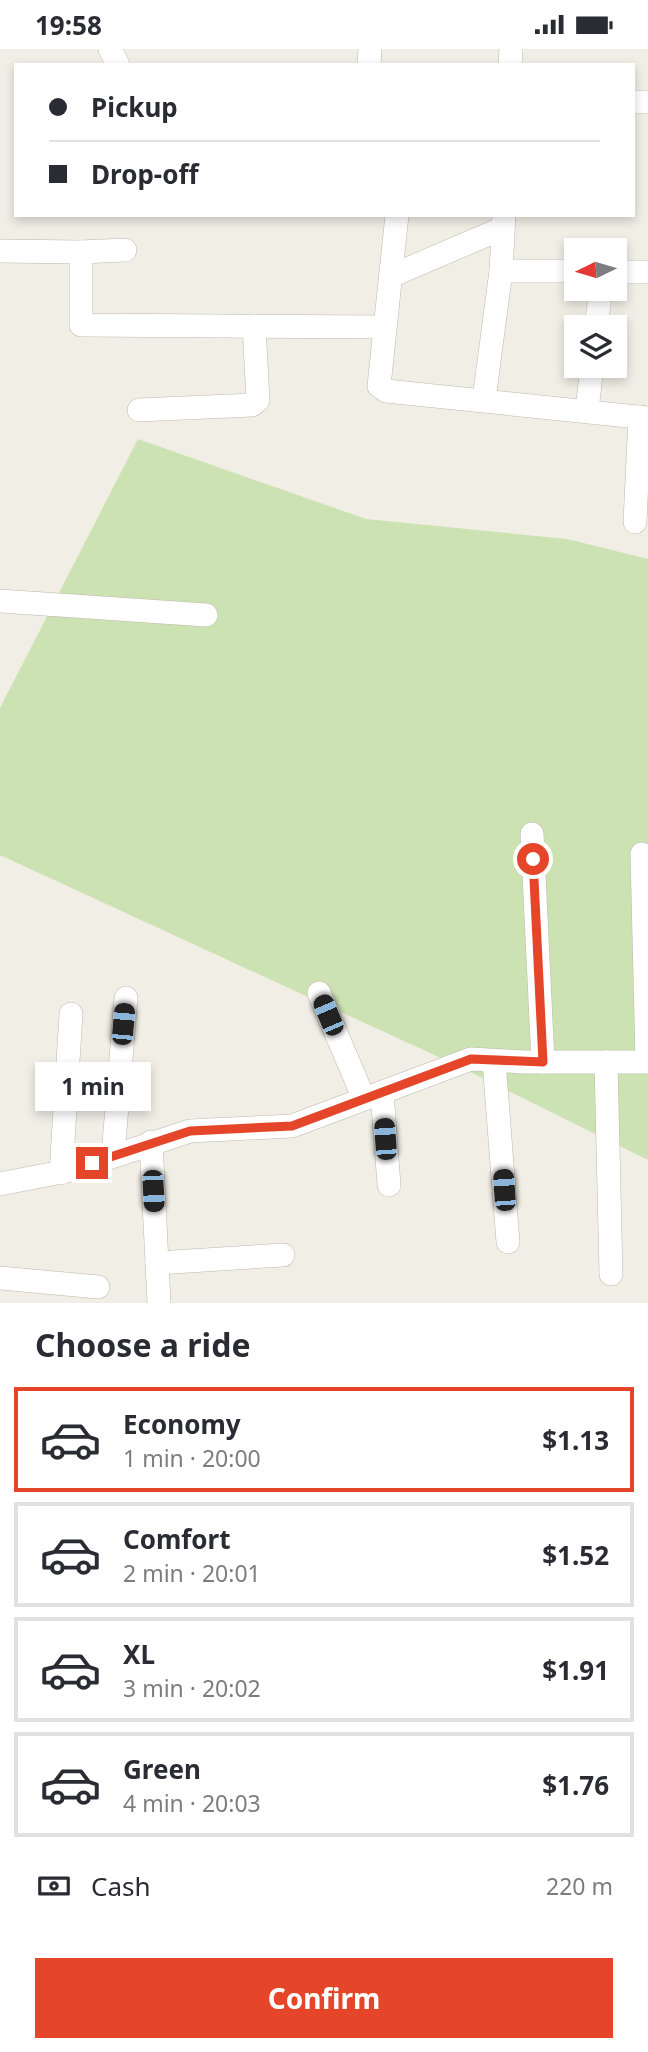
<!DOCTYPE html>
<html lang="en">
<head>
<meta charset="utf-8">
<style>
  :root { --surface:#fff; --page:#f7f7f7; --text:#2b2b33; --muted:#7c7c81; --line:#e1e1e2; --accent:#e54629 }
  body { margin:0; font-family:"Noto Sans",sans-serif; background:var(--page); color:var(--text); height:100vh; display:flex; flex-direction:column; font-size:26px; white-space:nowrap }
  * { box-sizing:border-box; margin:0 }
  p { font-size:23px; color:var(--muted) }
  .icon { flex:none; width:38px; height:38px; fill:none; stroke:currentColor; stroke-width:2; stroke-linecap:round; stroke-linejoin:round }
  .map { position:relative; height:1254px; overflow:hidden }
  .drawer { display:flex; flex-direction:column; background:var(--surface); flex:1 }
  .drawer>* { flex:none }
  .banner { position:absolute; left:14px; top:14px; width:621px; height:154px; border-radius:0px; box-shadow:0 4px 10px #0003; display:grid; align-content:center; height:154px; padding:0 35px; background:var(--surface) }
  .needle { width:46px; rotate:265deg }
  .buttons { position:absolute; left:564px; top:189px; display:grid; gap:14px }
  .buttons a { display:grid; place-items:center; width:63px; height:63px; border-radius:0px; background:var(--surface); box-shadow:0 4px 10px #0003; font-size:35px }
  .end { position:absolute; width:32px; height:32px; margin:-16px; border:9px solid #e54629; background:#fff; box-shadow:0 0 0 4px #fff }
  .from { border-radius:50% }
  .bubble { position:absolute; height:49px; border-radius:0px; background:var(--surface); box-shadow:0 4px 10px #0003; font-size:23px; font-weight:700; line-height:49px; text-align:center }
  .car { position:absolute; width:21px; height:42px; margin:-21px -10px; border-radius:9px; box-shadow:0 0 5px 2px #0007; background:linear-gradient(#222 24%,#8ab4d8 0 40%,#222 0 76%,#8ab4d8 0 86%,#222 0) }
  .banner b { display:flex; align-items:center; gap:24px; height:66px; font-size:26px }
  .banner b+b { border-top:2px solid var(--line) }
  .banner i { width:18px; height:18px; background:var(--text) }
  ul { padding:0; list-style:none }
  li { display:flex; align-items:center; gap:21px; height:105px; margin:0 14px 10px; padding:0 21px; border:4px solid var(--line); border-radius:0px }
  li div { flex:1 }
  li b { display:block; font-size:26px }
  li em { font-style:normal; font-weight:700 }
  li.current { border-color:var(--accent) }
  li>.icon { width:63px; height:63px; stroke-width:1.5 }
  h2 { padding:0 35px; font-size:32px; line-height:84px }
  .pay { display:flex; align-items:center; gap:18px; height:77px; padding:0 35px; font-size:26px }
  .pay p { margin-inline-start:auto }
  .action { display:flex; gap:14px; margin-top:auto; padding:14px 35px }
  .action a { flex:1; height:80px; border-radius:0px; background:var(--accent); color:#fff; font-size:28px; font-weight:700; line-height:80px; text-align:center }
  .status { display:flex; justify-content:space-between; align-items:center; height:49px; padding:0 35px; background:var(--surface); direction:ltr }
  .status svg { height:19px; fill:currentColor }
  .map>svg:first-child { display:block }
</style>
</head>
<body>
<div class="status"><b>19:58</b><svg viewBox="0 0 49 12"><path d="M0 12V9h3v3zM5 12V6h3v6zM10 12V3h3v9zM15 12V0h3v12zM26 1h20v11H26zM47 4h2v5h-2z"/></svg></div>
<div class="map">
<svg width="648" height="1254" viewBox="0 0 648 1254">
  <rect width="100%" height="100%" fill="#f1eee6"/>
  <!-- green -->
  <polygon fill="#cce2b2" points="138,390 366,470 567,490 648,510 648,1111 456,1016 0,806 0,659"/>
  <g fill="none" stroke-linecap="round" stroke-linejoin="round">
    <!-- minor casing -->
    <g stroke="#bfb8ac" stroke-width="24">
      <g id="minor">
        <polyline points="110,0 118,16"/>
        <polyline points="369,16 370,0"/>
        <polyline points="510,16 511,0"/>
        <polyline points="634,53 648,53"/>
        <polyline points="397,166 379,337 386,342 648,369"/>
        <polyline points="0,202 81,203 81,276 384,278"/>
        <polyline points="81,203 125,201"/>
        <polyline points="501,222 576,222"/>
        <polyline points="614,223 648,223"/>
        <polyline points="391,227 503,179"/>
        <polyline points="596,278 601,240"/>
        <polyline points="484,350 501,222 504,166"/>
        <polyline points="139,361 252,356 258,351 254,277"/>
        <polyline points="587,361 592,317"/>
        <polyline points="635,473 640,368"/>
        <polyline points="0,552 206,566"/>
        <polyline points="532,785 543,1013"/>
        <polyline points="642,805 647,1012"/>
        <polyline points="319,944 364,1050"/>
        <polyline points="494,1012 508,1193"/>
        <polyline points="606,1013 611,1225"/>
        <polyline points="382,1044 389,1136"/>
        <polyline points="151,1093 159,1254"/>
        <polyline points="113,1106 126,949"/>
        <polyline points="61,1124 71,965"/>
        <polyline points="0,1135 72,1121 190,1082 292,1077 471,1010 524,1013 648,1013"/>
        <polyline points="157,1214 283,1206"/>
        <polyline points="0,1229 98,1238"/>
      </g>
    </g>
    <!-- minor -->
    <use href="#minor" stroke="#fff" stroke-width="23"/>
  </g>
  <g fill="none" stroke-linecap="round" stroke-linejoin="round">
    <!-- route -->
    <polyline stroke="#e54629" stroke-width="9" points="92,1114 190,1082 292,1077 471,1010 543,1013 533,810"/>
  </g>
</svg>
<div class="buttons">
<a><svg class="needle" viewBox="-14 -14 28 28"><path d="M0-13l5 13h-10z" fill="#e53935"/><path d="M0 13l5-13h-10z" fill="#7c7c81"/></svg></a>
<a><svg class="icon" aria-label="layers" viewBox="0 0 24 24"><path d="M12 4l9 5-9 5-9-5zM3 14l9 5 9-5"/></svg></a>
</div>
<i class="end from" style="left:533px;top:810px"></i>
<i class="end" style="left:92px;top:1114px"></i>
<div class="bubble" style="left:35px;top:1013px;width:116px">1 min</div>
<i class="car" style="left:328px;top:966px;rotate:337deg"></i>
<i class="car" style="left:123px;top:975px;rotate:5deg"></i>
<i class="car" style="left:385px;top:1090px;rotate:356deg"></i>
<i class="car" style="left:504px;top:1141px;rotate:356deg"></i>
<i class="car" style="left:153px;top:1142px;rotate:177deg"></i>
<div class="banner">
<b><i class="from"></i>Pickup</b>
<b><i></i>Drop-off</b>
</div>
</div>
<section class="drawer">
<h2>Choose a ride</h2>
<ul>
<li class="current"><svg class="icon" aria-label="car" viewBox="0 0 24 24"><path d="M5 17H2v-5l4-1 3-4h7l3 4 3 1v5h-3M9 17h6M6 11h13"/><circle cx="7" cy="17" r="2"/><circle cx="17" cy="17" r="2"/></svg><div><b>Economy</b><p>1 min · 20:00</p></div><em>$1.13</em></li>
<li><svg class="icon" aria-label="car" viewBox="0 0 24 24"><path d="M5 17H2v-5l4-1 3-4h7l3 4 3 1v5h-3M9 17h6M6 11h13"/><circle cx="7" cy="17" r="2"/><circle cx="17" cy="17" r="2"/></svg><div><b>Comfort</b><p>2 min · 20:01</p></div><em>$1.52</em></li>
<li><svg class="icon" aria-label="car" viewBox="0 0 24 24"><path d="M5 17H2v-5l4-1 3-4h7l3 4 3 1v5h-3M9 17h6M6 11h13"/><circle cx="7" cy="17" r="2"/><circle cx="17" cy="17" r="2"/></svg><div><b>XL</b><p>3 min · 20:02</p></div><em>$1.91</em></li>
<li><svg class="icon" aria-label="car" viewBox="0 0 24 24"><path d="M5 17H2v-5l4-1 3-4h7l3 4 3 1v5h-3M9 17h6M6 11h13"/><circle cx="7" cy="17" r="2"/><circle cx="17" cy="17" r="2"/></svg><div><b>Green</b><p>4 min · 20:03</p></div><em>$1.76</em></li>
</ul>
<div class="pay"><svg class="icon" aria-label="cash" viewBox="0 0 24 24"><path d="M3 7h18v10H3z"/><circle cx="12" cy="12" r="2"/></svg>Cash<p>220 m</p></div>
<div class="action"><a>Confirm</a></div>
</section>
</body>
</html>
